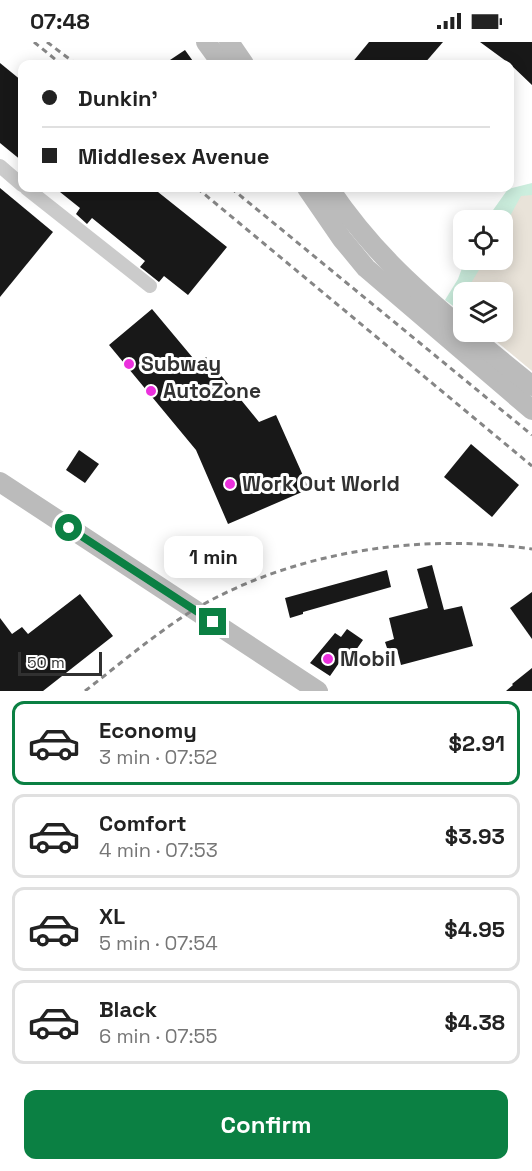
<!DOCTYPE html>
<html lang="en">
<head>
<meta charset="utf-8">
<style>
  :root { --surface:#fff; --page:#f6f6f6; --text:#222; --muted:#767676; --line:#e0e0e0; --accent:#0b8043 }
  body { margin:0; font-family:"Space Grotesk",sans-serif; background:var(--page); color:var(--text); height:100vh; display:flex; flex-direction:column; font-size:22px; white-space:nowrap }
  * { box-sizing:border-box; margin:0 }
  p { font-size:20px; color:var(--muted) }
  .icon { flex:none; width:33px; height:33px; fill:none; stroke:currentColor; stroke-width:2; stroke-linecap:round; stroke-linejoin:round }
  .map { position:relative; height:649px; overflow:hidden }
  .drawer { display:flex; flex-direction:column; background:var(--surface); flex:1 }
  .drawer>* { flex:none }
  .top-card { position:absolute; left:18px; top:18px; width:496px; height:132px; border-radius:12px; box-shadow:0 3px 15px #0003; display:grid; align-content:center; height:132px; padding:0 24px; background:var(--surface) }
  .tools { position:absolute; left:453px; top:168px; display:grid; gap:12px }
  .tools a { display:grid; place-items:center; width:60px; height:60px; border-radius:12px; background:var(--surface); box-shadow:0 3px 15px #0003; font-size:30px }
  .scale { position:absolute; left:18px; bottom:15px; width:84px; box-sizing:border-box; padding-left:6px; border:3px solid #313131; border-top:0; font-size:16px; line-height:21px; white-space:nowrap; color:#313131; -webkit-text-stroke:4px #fff; paint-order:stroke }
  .end { position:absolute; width:27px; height:27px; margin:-14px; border:8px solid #0b8043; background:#fff; box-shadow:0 0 0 3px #fff }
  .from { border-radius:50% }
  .bubble { position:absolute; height:42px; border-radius:12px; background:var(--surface); box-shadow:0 3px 15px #0003; font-size:20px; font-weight:600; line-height:42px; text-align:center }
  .top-card b { display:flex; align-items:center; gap:21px; height:57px; font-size:22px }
  .top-card b+b { border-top:2px solid var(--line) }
  .top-card i { width:15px; height:15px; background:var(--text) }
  ul { padding:10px 0 0; list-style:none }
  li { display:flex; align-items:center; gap:18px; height:84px; margin:0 12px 9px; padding:0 12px; border:3px solid var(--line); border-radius:12px }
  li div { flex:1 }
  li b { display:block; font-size:22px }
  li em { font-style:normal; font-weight:600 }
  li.active { border-color:var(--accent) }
  li>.icon { width:54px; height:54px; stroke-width:1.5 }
  .action { display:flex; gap:12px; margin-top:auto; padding:12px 24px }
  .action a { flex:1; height:69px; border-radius:12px; background:var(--accent); color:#fff; font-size:24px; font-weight:600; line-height:69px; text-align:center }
  .status { display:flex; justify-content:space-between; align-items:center; height:42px; padding:0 30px; background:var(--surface); direction:ltr }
  .status svg { height:16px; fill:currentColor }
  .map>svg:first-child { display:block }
</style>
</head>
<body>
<div class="status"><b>07:48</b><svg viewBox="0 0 49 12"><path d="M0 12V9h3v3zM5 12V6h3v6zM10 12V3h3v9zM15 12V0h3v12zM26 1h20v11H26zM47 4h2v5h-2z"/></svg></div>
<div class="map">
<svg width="532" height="649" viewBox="0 0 532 649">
  <rect width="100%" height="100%" fill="#fff"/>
  <!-- green -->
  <polygon fill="#e9e3d9" points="523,147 532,151 532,329 485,290 502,290 502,250 464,250 463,271 454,263 481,218 502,218 503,182"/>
  <!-- water -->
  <g fill="#cceede">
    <polygon points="532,141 532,153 521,154 503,187 502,178 486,178 508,147"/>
    <polygon points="465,218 485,218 456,266 445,258 458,237"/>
  </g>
  <!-- building -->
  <g fill="#181818">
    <polygon points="369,0 443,0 424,22 351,22"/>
    <polygon points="480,0 532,0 532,43 510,22"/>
    <polygon points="185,8 195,22 164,22"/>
    <polygon points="0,21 22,39 22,119 0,101"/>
    <polygon points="0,146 53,190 0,255"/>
    <polygon points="55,146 153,146 227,205 188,253 164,234 159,240 144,228 140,225 145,219 92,176 87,182 76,172 80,166"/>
    <polygon points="152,267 198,322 206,315 259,380 276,373 309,447 228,482 196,408 109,303"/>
    <polygon points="471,402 519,443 492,475 444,435"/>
    <polygon points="79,408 99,422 85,441 66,428"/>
    <polygon points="432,523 444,568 462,564 473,604 401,623 397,607 388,609 385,600 394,597 389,576 428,566 417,527"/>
    <polygon points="387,528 391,545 303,570 303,572 290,576 285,556"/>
    <polygon points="532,550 532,597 510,566"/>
    <polygon points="80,552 113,594 43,649 0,649 0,576 12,592 22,585 28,592"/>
    <polygon points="347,587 363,598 351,615 346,611 330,634 310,621 335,591 341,595"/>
    <polygon points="532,626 532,649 506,649 513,643 512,642"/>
  </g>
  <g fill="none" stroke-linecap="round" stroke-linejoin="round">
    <!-- street -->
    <g stroke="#cbcbcb" stroke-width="14">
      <polyline points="0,124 22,143"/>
      <polyline points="26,146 150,244"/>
    </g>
    <!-- secondary -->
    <g stroke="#bbb" stroke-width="20">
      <polyline points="206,0 222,22"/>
      <polyline points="229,0 244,22"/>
      <polyline points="307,146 342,197 366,226 532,368"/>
      <path d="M 329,146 C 369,205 409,242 464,288"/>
      <polyline points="466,290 532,344"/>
      <polyline points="0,440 318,649"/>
    </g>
    <!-- rail -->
    <g stroke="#868686" stroke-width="3" stroke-dasharray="6 4.5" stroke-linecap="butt">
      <polyline points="34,0 61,22"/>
      <polyline points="47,0 76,22"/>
      <polyline points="197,146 532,424"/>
      <polyline points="231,146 532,393"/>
      <path d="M 85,649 C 121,621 156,591 195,567 C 295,509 419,491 532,507"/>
    </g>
  </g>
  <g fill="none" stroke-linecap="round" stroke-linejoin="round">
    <!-- route -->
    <polyline stroke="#0b8043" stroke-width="8" points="69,486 213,580"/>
  </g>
  <!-- markers -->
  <g fill="#eb31dd" stroke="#fff" stroke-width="2">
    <circle cx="129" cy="322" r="6"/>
    <circle cx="151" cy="349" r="6"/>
    <circle cx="230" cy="442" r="6"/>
    <circle cx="328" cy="617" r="6"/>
  </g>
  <g text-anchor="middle" stroke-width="6" stroke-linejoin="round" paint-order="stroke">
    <!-- poi labels -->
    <g font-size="21" font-weight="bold" fill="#313131" stroke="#fff" text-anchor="start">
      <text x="141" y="329">Subway</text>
      <text x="163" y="356">AutoZone</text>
      <text x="242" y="449">Work Out World</text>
      <text x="340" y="624">Mobil</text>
    </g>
  </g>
</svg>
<div class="tools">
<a><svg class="icon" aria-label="locate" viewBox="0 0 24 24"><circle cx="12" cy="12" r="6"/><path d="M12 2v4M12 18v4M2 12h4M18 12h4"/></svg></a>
<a><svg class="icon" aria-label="layers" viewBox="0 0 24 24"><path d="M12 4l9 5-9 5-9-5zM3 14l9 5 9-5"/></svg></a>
</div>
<div class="scale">50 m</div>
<i class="end from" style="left:69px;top:486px"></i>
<i class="end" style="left:213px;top:580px"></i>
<div class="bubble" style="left:164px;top:494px;width:99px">1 min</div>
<div class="top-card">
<b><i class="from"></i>Dunkin'</b>
<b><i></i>Middlesex Avenue</b>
</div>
</div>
<section class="drawer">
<ul>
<li class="active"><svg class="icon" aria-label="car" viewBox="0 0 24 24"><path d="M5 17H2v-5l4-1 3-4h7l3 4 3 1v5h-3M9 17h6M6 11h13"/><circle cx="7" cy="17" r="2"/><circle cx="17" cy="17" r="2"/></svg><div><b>Economy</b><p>3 min · 07:52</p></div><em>$2.91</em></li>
<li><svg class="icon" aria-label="car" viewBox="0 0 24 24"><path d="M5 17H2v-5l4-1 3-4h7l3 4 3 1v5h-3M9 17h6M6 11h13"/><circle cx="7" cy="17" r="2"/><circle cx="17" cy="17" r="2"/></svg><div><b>Comfort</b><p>4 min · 07:53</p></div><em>$3.93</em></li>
<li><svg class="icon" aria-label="car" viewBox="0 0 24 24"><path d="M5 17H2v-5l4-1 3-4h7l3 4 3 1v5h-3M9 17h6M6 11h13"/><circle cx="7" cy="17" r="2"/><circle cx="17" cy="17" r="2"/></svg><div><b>XL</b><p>5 min · 07:54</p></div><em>$4.95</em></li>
<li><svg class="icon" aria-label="car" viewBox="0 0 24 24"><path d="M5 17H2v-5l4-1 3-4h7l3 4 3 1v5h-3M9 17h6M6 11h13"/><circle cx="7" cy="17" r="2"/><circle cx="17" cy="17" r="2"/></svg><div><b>Black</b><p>6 min · 07:55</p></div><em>$4.38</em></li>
</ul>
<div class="action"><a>Confirm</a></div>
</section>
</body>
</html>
